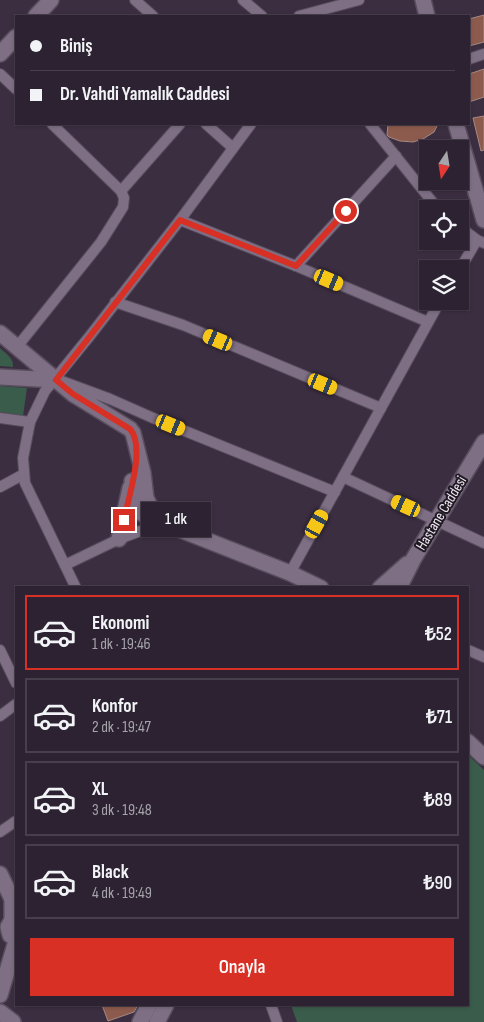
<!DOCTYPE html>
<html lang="tr">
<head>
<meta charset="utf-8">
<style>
  :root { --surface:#2c2231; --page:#342a39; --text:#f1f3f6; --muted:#a6a4ab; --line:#483f4d; --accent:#d93025 }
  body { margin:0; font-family:"Sofia Sans Condensed",sans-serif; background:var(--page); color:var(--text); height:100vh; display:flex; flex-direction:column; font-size:19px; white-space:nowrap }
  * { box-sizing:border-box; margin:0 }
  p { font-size:16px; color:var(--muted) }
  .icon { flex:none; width:28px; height:28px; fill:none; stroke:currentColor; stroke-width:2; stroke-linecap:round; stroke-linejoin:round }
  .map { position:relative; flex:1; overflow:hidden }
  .sheet { position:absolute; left:15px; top:586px; width:454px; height:420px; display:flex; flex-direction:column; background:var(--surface); border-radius:0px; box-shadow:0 1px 4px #0004,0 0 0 1px var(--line) }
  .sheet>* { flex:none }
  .top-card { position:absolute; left:15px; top:15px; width:455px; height:110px; border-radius:0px; box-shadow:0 1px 4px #0004,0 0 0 1px var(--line); display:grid; align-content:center; height:110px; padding:0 15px; background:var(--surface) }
  .needle { width:32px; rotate:192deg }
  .buttons { position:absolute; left:419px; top:140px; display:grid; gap:10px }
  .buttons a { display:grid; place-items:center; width:50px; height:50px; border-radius:0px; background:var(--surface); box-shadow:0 1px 4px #0004,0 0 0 1px var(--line); font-size:25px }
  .end { position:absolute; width:22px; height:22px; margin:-11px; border:6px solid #d93025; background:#fff; box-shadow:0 0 0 2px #fff }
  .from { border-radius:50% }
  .bubble { position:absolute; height:35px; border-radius:0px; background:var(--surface); box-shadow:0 1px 4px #0004,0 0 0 1px var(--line); font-size:16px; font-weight:600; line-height:35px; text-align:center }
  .car { position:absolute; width:15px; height:30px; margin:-15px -8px; border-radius:6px; box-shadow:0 0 4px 1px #0007; background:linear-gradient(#f5c518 24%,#345 0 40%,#f5c518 0 76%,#345 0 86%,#f5c518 0) }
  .top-card b { display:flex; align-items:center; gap:18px; height:48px; font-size:19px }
  .top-card b+b { border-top:1px solid var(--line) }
  .top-card i { width:12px; height:12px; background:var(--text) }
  ul { padding:9px 0 0; list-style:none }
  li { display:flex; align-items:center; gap:15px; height:75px; margin:0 10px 8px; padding:0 5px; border:2px solid var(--line); border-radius:0px }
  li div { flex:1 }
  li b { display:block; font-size:19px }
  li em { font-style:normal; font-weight:600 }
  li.on { border-color:var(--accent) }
  li>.icon { width:45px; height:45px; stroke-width:1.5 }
  .cta { display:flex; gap:10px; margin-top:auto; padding:10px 15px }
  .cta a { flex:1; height:58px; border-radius:0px; background:var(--accent); color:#fff; font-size:20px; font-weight:600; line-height:58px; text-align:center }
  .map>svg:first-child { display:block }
</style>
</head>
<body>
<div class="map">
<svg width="484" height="1022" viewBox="0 0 484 1022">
  <rect width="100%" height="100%" fill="#3b2e41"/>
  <!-- green -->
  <g fill="#3a5c4b">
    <path d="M 0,348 C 6,354 14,358 13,367 L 0,366 Z"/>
    <polygon points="0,386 27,388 23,416 0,412"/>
    <polygon points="468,755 484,770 484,1022 297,1022 291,1005 468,1005"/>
  </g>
  <!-- building -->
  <g fill="#8d5b4d" stroke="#a68981">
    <polygon points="484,15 484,42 469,46 469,19"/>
    <polygon points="484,69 484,97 469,102 469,74"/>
    <polygon points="484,116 484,150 481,151 473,118"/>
    <polygon points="388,124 438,124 434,132 423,139 413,142 400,141 389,137 387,135"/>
    <polygon points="102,1005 138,1005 134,1012 108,1021"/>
  </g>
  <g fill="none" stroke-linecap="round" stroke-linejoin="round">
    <!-- street casing -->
    <g stroke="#584d5d" stroke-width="12">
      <g id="street">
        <polyline points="135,0 153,16"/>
        <polyline points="243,0 262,16"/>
        <polyline points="299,16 359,0"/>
        <polyline points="469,59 484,54"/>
        <polyline points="0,74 16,89"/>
        <polyline points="206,124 233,148"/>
        <polyline points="370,124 438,209"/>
        <polyline points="121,191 180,124"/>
        <polyline points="180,220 296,266 428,322"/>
        <polyline points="460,227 477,240 484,243"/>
        <polyline points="296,266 396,156"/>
        <polyline points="460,269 477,240"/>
        <polyline points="115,302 183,325 381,408"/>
        <polyline points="17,347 101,242 123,207 124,198 121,191 52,124"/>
        <polyline points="64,382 110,399 153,418 335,492"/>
        <polyline points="0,418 30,422"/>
        <polyline points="343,477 484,543"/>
        <polyline points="0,487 24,474"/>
        <polyline points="65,565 119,539 162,523"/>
        <polyline points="290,573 440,301"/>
        <polyline points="76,588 25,483 23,458 30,422 45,391 89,337 180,220 251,124"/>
        <polyline points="0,650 16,683"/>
        <polyline points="468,650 484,657"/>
        <polyline points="0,716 16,704"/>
        <polyline points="0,832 16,821"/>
        <polyline points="271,1005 277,1022"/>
      </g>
    </g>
    <!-- secondary casing -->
    <g stroke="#584d5d" stroke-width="18">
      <g id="secondary">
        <polyline points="423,0 427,16"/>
        <polyline points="36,16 51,0"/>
        <polyline points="0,54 16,37"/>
        <polyline points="456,124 484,220"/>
        <path d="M 0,333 L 73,394 L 130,429 L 133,433 L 143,473 L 146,498 L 152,510 L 163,523 C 134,515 137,508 132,481"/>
        <polyline points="0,377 56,380"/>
        <polyline points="163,523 290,573 321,588"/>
        <polyline points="119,539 130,488"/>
        <polyline points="380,588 407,564"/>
        <polyline points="399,588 414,558 484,442"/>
        <polyline points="468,742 484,757"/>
        <polyline points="0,874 12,899"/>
        <polyline points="16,917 12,920 8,927 10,935 16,938"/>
        <polyline points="12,920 12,899 16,905"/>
        <polyline points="0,995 16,941"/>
        <polyline points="0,1012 13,1022"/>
        <polyline points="140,1022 149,1005"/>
        <polyline points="157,1022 166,1005"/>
      </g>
    </g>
    <!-- street -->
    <use href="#street" stroke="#7e6f85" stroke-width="10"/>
    <!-- secondary -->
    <use href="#secondary" stroke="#7e6f85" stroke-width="15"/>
  </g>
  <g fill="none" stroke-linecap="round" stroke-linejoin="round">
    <!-- route -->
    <path stroke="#d93025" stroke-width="6" d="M 124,520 C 128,498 146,447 130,429 L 73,394 L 56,380 L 180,220 L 296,266 L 346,211"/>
  </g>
  <g text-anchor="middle" stroke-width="4" stroke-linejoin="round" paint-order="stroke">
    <!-- street labels -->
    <g font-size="15" fill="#f0e8f4" stroke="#1f1922">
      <text transform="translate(441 513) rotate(-59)" y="5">Hastane Caddesi</text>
    </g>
  </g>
</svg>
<div class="buttons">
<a><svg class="needle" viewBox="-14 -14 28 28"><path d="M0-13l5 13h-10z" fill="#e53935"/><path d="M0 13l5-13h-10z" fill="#a6a4ab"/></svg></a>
<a><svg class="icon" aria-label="locate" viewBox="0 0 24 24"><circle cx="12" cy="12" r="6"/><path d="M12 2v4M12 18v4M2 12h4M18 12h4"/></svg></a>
<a><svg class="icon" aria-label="layers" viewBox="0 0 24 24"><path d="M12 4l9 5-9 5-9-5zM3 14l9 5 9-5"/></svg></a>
</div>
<i class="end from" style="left:346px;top:211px"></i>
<i class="end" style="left:124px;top:520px"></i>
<div class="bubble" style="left:141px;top:502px;width:70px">1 dk</div>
<i class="car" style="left:329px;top:280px;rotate:113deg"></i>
<i class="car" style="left:218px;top:340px;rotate:293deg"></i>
<i class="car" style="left:323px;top:384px;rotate:112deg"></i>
<i class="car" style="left:171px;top:425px;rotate:112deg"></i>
<i class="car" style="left:406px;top:506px;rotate:294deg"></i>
<i class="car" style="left:317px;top:524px;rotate:29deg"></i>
<div class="top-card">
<b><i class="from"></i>Biniş</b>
<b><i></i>Dr. Vahdi Yamalık Caddesi</b>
</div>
<section class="sheet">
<ul>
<li class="on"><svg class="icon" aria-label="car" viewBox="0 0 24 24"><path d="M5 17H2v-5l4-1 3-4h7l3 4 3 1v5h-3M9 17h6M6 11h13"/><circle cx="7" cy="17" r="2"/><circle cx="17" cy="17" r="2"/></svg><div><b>Ekonomi</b><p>1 dk · 19:46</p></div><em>₺52</em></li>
<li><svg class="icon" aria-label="car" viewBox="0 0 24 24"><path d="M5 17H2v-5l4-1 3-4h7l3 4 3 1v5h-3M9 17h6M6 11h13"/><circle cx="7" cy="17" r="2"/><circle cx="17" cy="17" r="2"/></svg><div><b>Konfor</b><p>2 dk · 19:47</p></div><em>₺71</em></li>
<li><svg class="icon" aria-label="car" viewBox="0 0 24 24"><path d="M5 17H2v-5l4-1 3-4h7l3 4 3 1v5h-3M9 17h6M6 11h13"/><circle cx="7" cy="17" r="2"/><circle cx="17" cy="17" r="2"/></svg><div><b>XL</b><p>3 dk · 19:48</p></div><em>₺89</em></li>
<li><svg class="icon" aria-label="car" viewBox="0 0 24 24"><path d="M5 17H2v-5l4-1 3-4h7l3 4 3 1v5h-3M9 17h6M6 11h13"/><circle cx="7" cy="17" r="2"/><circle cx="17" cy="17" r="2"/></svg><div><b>Black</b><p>4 dk · 19:49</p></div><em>₺90</em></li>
</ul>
<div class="cta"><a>Onayla</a></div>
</section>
</div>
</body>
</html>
